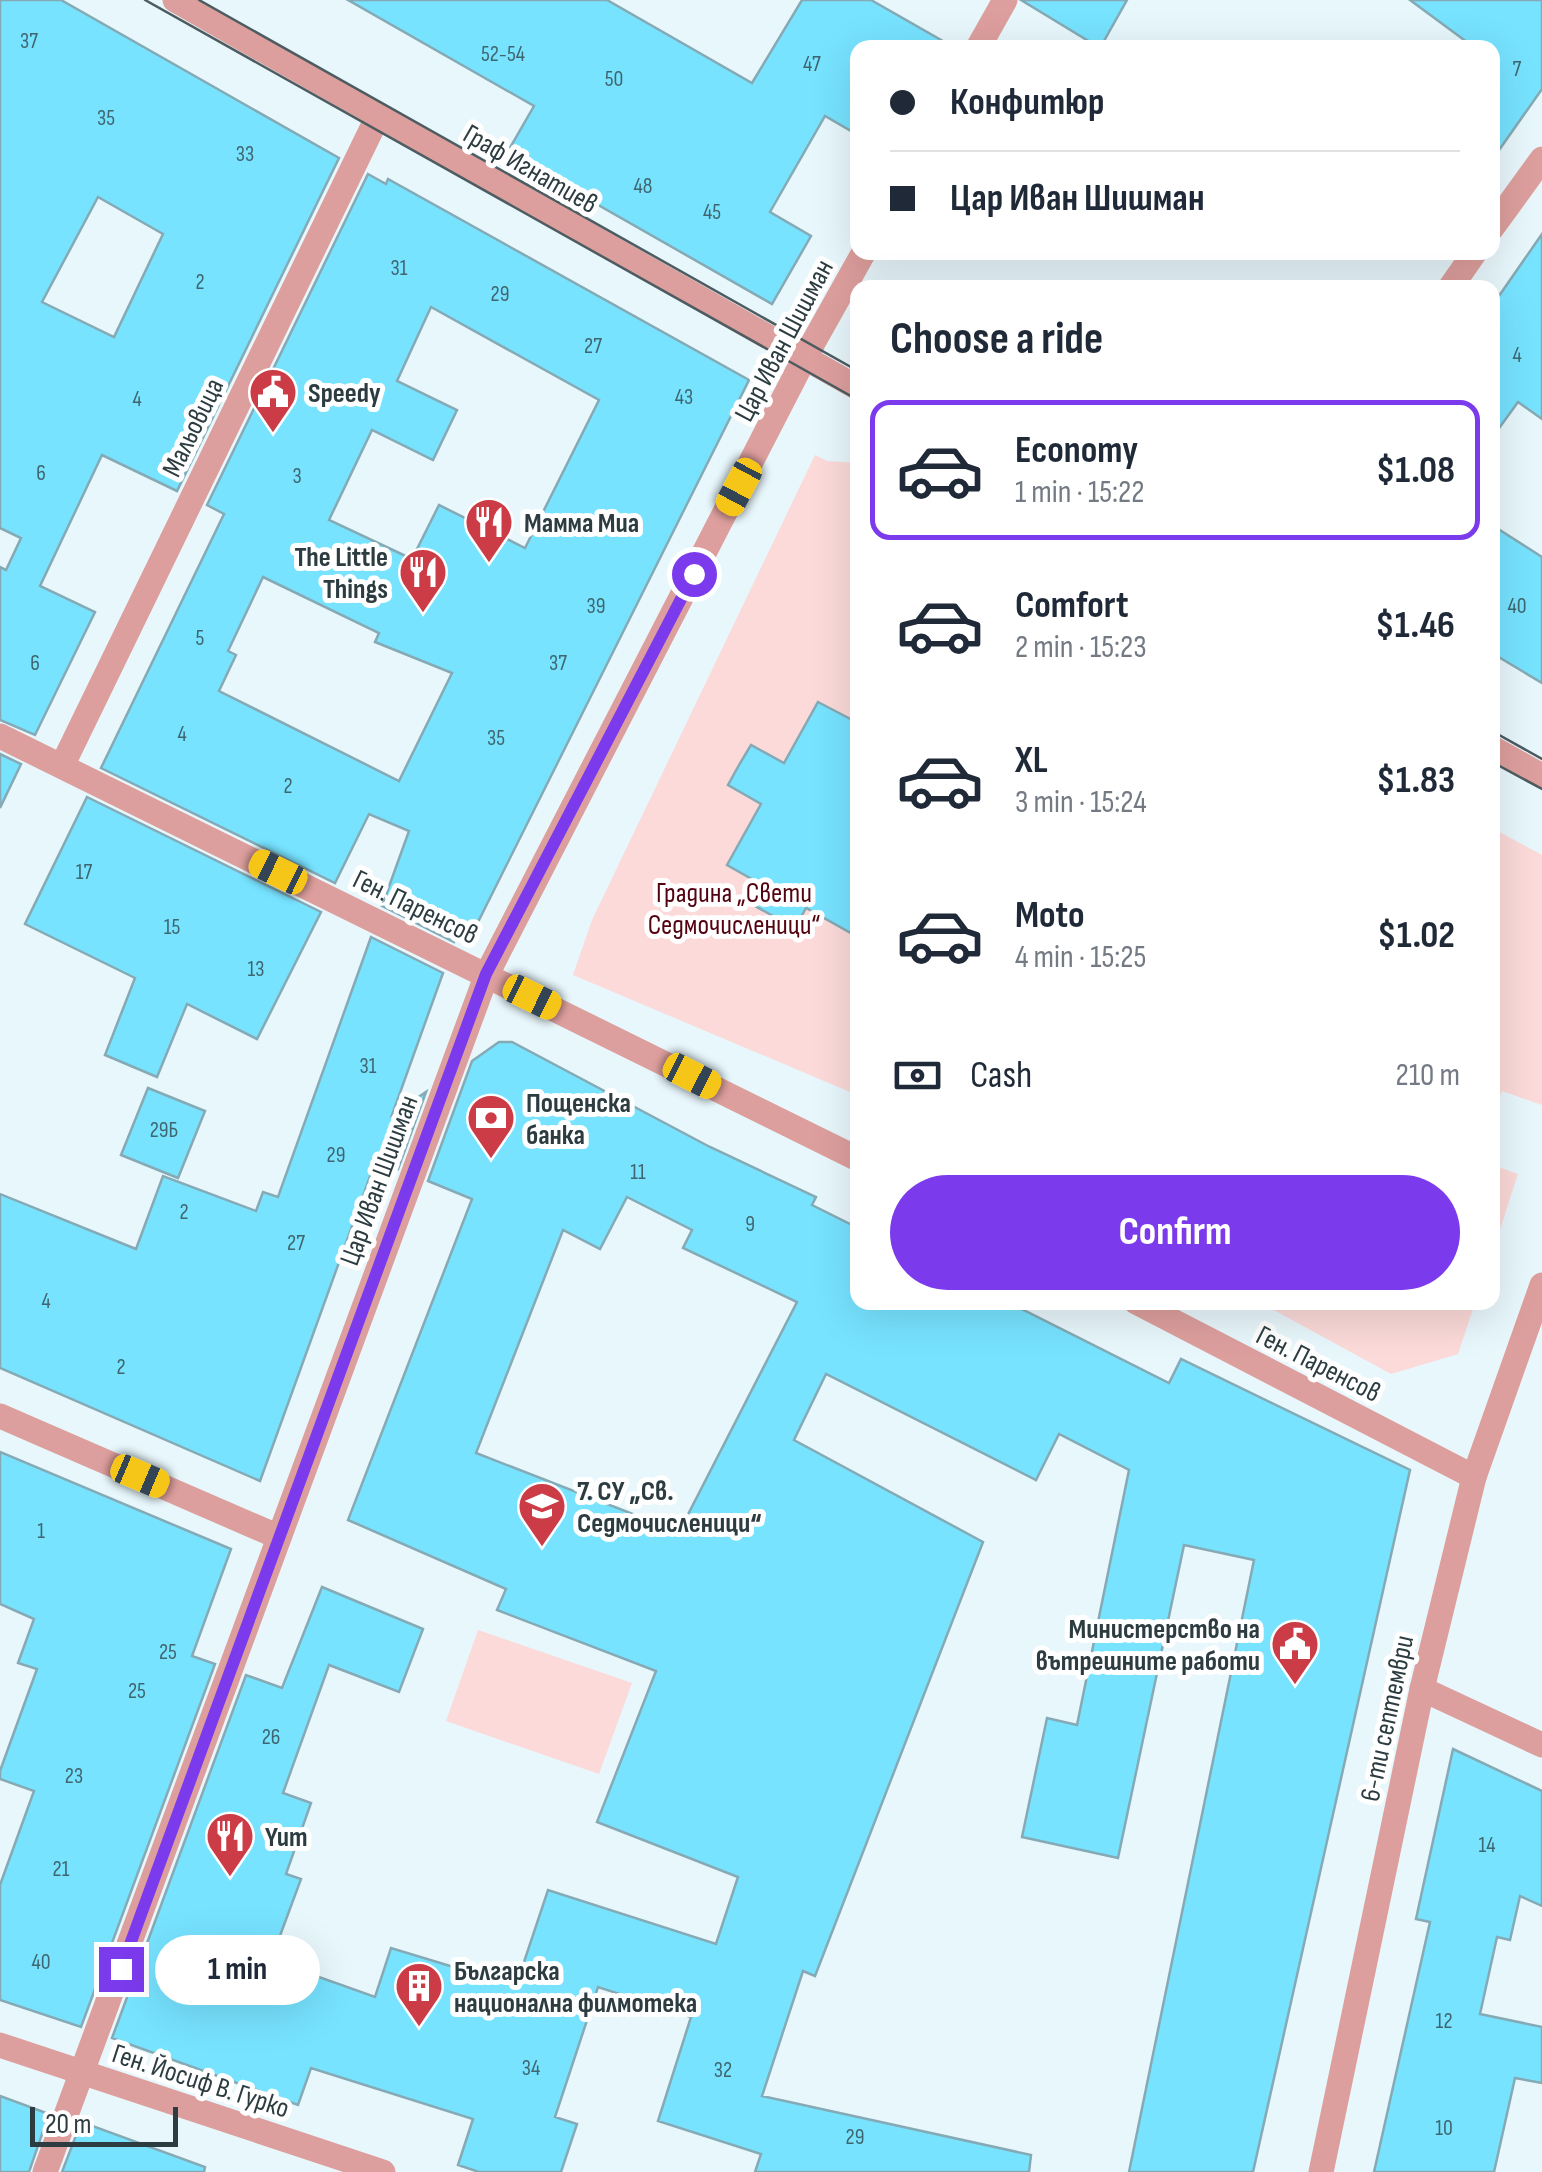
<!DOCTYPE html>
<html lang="en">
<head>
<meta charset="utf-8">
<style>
  :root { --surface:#fff; --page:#f2f2f3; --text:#1f2937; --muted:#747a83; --line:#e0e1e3; --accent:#7c3aed }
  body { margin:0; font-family:"Sofia Sans Condensed",sans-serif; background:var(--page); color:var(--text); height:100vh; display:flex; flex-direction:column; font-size:38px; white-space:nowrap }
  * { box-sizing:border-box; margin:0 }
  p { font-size:32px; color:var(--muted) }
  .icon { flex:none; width:55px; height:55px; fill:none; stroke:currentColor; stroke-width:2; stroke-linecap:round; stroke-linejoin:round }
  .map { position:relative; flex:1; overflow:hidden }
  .sheet { position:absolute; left:850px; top:280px; width:650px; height:1030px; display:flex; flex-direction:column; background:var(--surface); border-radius:20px; box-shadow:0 10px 40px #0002 }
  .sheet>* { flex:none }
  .top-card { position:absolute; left:850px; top:40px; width:650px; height:220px; border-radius:20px; box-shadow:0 10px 40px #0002; display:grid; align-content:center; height:220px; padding:0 40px; background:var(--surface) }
  .scale { position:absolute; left:30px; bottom:25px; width:148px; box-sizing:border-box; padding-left:10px; border:5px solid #2c3c40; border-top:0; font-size:28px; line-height:35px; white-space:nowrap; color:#2c3c40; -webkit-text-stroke:8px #fff; paint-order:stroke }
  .end { position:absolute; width:45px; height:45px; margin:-22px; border:12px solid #7c3aed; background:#fff; box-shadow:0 0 0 5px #fff }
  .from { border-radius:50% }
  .bubble { position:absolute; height:70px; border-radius:35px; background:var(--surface); box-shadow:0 10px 40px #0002; font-size:32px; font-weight:700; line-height:70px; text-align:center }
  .car { position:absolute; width:30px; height:60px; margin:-30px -15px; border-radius:12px; box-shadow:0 0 8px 2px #0007; background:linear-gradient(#f5c518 24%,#345 0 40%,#f5c518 0 76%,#345 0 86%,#f5c518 0) }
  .top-card b { display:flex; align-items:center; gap:35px; height:95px; font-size:38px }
  .top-card b+b { border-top:2px solid var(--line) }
  .top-card i { width:25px; height:25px; background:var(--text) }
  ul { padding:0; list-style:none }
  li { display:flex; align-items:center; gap:30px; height:140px; margin:0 20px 15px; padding:0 20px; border:5px solid transparent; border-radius:20px }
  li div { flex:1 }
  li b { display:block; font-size:38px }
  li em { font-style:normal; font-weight:700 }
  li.current { border-color:var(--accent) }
  li>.icon { width:90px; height:90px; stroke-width:1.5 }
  h2 { padding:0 40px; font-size:45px; line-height:120px }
  .pay { display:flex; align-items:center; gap:25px; height:110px; padding:0 40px; font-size:38px }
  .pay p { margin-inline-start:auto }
  .primary-button { display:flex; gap:20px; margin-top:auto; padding:20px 40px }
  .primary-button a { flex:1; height:115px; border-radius:60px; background:var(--accent); color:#fff; font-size:40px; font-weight:700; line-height:115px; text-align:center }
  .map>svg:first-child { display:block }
</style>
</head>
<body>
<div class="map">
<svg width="1542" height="2172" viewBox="0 0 1542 2172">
  <rect width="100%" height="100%" fill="#e8f7fc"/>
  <!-- green -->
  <g fill="#fbdad9">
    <polygon points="815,455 827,461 857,463 857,1095 573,975 592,920"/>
    <polygon points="1492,828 1542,855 1542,1105 1502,1091 1493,1117"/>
    <polygon points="1493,1165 1518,1174 1493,1251 1492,1165"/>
    <polygon points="1261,1303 1475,1303 1458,1354 1391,1374"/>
    <polygon points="478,1630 632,1683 599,1774 446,1721"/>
  </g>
  <!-- building -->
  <g fill="#77e3ff" stroke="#85aab5" stroke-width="2.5" fill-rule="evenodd">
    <path d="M 0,0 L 61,0 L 339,158 L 177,491 L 102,455 L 40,586 L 95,612 L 35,735 L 0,720 L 0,567 L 6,570 L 21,538 L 0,528 ZM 98,197 L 163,234 L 114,337 L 42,302 Z"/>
    <polygon points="348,0 607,0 752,83 802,0 871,0 955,48 858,48 858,135 825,116 770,212 811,236 772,304 507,153 534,106"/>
    <polygon points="1021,0 1127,0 1100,48"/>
    <polygon points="1410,0 1542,0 1542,89 1492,160 1492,48 1475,48"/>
    <path d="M 368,174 L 386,184 L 388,179 L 749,380 L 471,936 L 459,930 L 454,942 L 382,906 L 409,831 L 369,814 L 335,883 L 101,768 L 224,514 L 207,505 ZM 431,307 L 599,400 L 525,548 L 439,505 L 412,559 L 329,520 L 372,430 L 433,460 L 457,410 L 397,381 ZM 263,577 L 379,633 L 375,642 L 452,673 L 399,781 L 219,691 L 236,655 L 228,651 Z"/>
    <polygon points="1542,234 1542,419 1518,402 1492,438 1492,306"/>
    <polygon points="1492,525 1542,557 1542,683 1492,653"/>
    <polygon points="818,702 858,723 858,937 806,908 795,928 755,906 766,887 727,865 761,804 728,785 739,765 751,745 784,763"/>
    <polygon points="0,754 21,764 0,808"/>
    <polygon points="87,797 321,912 257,1039 187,1004 157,1077 105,1055 135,978 25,924"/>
    <polygon points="371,937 443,973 392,1115 426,1092 398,1169 376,1160 260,1481 0,1368 0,1194 136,1249 163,1176 256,1211 263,1192 278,1197"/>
    <path d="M 499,1042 L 512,1042 L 710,1147 L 816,1197 L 812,1205 L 858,1228 L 858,1302 L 1008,1302 L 1169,1383 L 1181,1359 L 1410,1470 L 1253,2172 L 1129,2172 L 1254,1560 L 1184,1545 L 1118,1858 L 1022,1837 L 1047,1718 L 1077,1725 L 1129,1470 L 1059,1434 L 1036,1480 L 826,1374 L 794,1440 L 983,1542 L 815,1976 L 803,1971 L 762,2096 L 1031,2155 L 1029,2172 L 755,2172 L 761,2154 L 658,2121 L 691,2017 L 598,1987 L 555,2117 L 577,2124 L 561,2172 L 479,2172 L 458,2165 L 473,2119 L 311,2068 L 298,2105 L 112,2038 L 246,1675 L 282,1688 L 322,1587 L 423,1629 L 399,1692 L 329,1665 L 283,1793 L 311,1803 L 286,1874 L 301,1879 L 271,1960 L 375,1997 L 391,1948 L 516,1986 L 548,1890 L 716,1944 L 738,1877 L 597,1822 L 656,1671 L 497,1610 L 506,1589 L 348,1520 L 472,1199 L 428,1181 L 472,1061 ZM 627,1197 L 692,1230 L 683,1248 L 797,1302 L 679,1532 L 476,1453 L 563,1230 L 600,1249 Z"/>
    <polygon points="148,1088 205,1111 178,1178 121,1155"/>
    <polygon points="0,1452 231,1549 192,1656 215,1664 81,2027 0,2000 0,1885 34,1791 0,1779 0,1771 37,1669 18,1663 34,1619 0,1604"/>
    <polygon points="1453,1749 1542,1791 1542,1906 1520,1896 1510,1940 1497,1937 1480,2014 1542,2027 1542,2083 1515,2078 1494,2172 1374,2172 1430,1922 1416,1919"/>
    <polygon points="0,2096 49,2114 29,2172 0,2172"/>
    <polygon points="80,2125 89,2128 90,2125 205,2167 204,2172 62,2172"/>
  </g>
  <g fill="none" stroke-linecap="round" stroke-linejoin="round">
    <!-- minor -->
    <g stroke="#dd9f9d" stroke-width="25">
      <polyline points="175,0 858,388"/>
      <polyline points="978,48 1005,0"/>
      <polyline points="1492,228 1542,159"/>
      <polyline points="1450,288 1475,252"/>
      <polyline points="0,736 858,1159"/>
      <polyline points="1492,748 1542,776"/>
      <polyline points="62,766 378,116"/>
      <polyline points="1136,1302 1474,1477"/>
      <polyline points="0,1416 279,1537"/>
      <polyline points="1422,1689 1542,1745"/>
      <polyline points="0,2045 383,2172"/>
      <polyline points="45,2172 487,974 804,359 864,252"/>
      <polyline points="1321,2172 1422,1689 1474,1477 1542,1285"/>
    </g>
    <!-- tram -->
    <g stroke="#4c5c60" stroke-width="2.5">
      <polyline points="145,0 858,400"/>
      <polyline points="199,0 858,371"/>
      <polyline points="1492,731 1542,759"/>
      <polyline points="1492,762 1542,789"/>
    </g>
  </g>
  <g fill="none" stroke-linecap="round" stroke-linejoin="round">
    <!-- route -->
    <polyline stroke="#7c3aed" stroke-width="12" points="121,1969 486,974 694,574"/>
  </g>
  <!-- icons -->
  <defs>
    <g id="civic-pin" transform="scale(2.5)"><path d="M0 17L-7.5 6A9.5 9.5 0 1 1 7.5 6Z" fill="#cc3c47" stroke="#fff"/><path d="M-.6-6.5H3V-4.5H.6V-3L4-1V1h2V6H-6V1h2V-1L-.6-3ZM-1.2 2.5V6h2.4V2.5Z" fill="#fff"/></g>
    <g id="restaurant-pin" transform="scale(2.5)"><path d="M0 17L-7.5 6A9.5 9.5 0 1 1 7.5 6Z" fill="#cc3c47" stroke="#fff"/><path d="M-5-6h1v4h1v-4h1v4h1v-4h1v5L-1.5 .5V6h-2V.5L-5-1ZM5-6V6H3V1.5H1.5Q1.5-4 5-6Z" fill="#fff"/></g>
    <g id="bank-pin" transform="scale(2.5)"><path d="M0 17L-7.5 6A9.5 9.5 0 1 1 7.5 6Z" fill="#cc3c47" stroke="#fff"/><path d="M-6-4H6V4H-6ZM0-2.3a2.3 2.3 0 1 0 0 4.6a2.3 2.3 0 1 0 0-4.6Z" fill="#fff"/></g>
    <g id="school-pin" transform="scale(2.5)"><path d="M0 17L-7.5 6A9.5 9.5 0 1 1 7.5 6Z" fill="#cc3c47" stroke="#fff"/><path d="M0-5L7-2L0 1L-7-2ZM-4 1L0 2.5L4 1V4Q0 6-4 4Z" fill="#fff"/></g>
    <g id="building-pin" transform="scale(2.5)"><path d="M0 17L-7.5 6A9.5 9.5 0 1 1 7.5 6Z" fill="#cc3c47" stroke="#fff"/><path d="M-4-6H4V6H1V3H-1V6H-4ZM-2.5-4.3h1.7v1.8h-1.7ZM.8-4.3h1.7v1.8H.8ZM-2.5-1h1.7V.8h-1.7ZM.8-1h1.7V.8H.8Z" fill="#fff"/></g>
  </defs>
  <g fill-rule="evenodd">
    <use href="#civic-pin" x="273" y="392"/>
    <use href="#restaurant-pin" x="489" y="522"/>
    <use href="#restaurant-pin" x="423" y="572"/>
    <use href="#bank-pin" x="491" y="1118"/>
    <use href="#school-pin" x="542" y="1506"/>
    <use href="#civic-pin" x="1295" y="1644"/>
    <use href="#restaurant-pin" x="230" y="1836"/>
    <use href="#building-pin" x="419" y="1986"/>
  </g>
  <g text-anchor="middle" stroke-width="10" stroke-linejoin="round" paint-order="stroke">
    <!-- number labels -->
    <g font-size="22" fill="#3f6670">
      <text x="29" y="48">37</text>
      <text x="503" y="61">52-54</text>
      <text x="812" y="71">47</text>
      <text x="1517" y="76">7</text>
      <text x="614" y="86">50</text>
      <text x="106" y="125">35</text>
      <text x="245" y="161">33</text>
      <text x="643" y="193">48</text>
      <text x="712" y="219">45</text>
      <text x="399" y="275">31</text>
      <text x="200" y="289">2</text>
      <text x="500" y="301">29</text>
      <text x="593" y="353">27</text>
      <text x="1517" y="362">4</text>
      <text x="684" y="404">43</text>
      <text x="137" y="406">4</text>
      <text x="41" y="480">6</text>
      <text x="297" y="483">3</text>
      <text x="596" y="613">39</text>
      <text x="1517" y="613">40</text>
      <text x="200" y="645">5</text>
      <text x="35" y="670">6</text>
      <text x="558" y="670">37</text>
      <text x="182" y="741">4</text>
      <text x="496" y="745">35</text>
      <text x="288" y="793">2</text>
      <text x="84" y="879">17</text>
      <text x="172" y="934">15</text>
      <text x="256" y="976">13</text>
      <text x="368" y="1073">31</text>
      <text x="164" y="1137">29Б</text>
      <text x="336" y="1162">29</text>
      <text x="638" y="1179">11</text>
      <text x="184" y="1219">2</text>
      <text x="750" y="1231">9</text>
      <text x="296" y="1250">27</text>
      <text x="46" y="1308">4</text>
      <text x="121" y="1374">2</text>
      <text x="41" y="1538">1</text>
      <text x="168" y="1659">25</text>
      <text x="137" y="1698">25</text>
      <text x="271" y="1744">26</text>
      <text x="74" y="1783">23</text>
      <text x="1487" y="1852">14</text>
      <text x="61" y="1876">21</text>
      <text x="41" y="1969">40</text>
      <text x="1444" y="2028">12</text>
      <text x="531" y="2075">34</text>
      <text x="723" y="2077">32</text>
      <text x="1444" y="2135">10</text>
      <text x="855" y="2144">29</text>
    </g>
    <!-- street labels -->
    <g font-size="28" fill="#2c3c40" stroke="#fff">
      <text transform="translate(531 168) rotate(30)" y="10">Граф Игнатиев</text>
      <text transform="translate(783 340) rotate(-62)" y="10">Цар Иван Шишман</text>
      <text transform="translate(192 427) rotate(-64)" y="10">Мальовица</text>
      <text transform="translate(416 906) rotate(26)" y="10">Ген. Паренсов</text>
      <text transform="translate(378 1180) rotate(-70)" y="10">Цар Иван Шишман</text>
      <text transform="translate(1319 1363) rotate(27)" y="10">Ген. Паренсов</text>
      <text transform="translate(1386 1718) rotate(-78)" y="10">6-ти септември</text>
      <text transform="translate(201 2080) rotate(18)" y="10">Ген. Йосиф В. Гурко</text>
    </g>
    <!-- poi labels -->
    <g font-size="28" font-weight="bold" fill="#2c3c40" stroke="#fff" text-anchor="start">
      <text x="308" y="402">Speedy</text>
      <text x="524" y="532">Мамма Миа</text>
      <text x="388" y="566" text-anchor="end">The Little<tspan x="388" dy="32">Things</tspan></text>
      <text x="526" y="1112">Пощенска<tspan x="526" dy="32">банка</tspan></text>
      <text x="577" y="1500">7. СУ „Св.<tspan x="577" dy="32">Седмочисленици“</tspan></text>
      <text x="1260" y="1638" text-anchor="end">Министерство на<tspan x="1260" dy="32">вътрешните работи</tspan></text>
      <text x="265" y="1846">Yum</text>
      <text x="454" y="1980">Българска<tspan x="454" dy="32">национална филмотека</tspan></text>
    </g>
    <!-- park labels -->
    <g font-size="28" fill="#530310" stroke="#fff">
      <text x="734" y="902">Градина „Свети<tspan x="734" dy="32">Седмочисленици“</tspan></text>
    </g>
  </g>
</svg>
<div class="scale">20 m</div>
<i class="end from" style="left:694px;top:574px"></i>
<i class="end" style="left:121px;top:1969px"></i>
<div class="bubble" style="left:155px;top:1935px;width:165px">1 min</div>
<i class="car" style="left:739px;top:487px;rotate:208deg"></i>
<i class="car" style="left:278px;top:872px;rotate:296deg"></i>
<i class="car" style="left:532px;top:997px;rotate:116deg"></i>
<i class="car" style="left:692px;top:1076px;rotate:117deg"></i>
<i class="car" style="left:140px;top:1476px;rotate:113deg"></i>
<div class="top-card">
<b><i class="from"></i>Конфитюр</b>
<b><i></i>Цар Иван Шишман</b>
</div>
<section class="sheet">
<h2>Choose a ride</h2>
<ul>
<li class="current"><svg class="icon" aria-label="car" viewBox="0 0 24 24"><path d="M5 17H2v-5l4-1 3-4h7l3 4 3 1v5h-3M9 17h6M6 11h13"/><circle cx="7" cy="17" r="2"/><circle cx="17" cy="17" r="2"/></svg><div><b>Economy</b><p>1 min · 15:22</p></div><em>$1.08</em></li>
<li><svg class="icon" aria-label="car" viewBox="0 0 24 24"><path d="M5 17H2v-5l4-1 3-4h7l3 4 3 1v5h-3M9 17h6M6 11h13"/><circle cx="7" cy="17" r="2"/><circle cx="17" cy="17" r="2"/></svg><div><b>Comfort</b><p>2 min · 15:23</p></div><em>$1.46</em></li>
<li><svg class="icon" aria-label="car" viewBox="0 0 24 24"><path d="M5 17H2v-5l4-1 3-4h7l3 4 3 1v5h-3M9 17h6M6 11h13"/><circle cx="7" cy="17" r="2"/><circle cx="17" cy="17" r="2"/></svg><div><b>XL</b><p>3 min · 15:24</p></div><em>$1.83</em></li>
<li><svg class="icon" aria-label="car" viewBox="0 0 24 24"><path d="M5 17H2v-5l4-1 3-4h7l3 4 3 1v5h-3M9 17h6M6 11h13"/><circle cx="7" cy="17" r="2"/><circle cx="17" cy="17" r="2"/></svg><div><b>Moto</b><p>4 min · 15:25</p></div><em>$1.02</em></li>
</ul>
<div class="pay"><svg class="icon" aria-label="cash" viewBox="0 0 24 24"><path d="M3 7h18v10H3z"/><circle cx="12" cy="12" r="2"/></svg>Cash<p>210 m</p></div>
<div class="primary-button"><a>Confirm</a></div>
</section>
</div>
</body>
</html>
